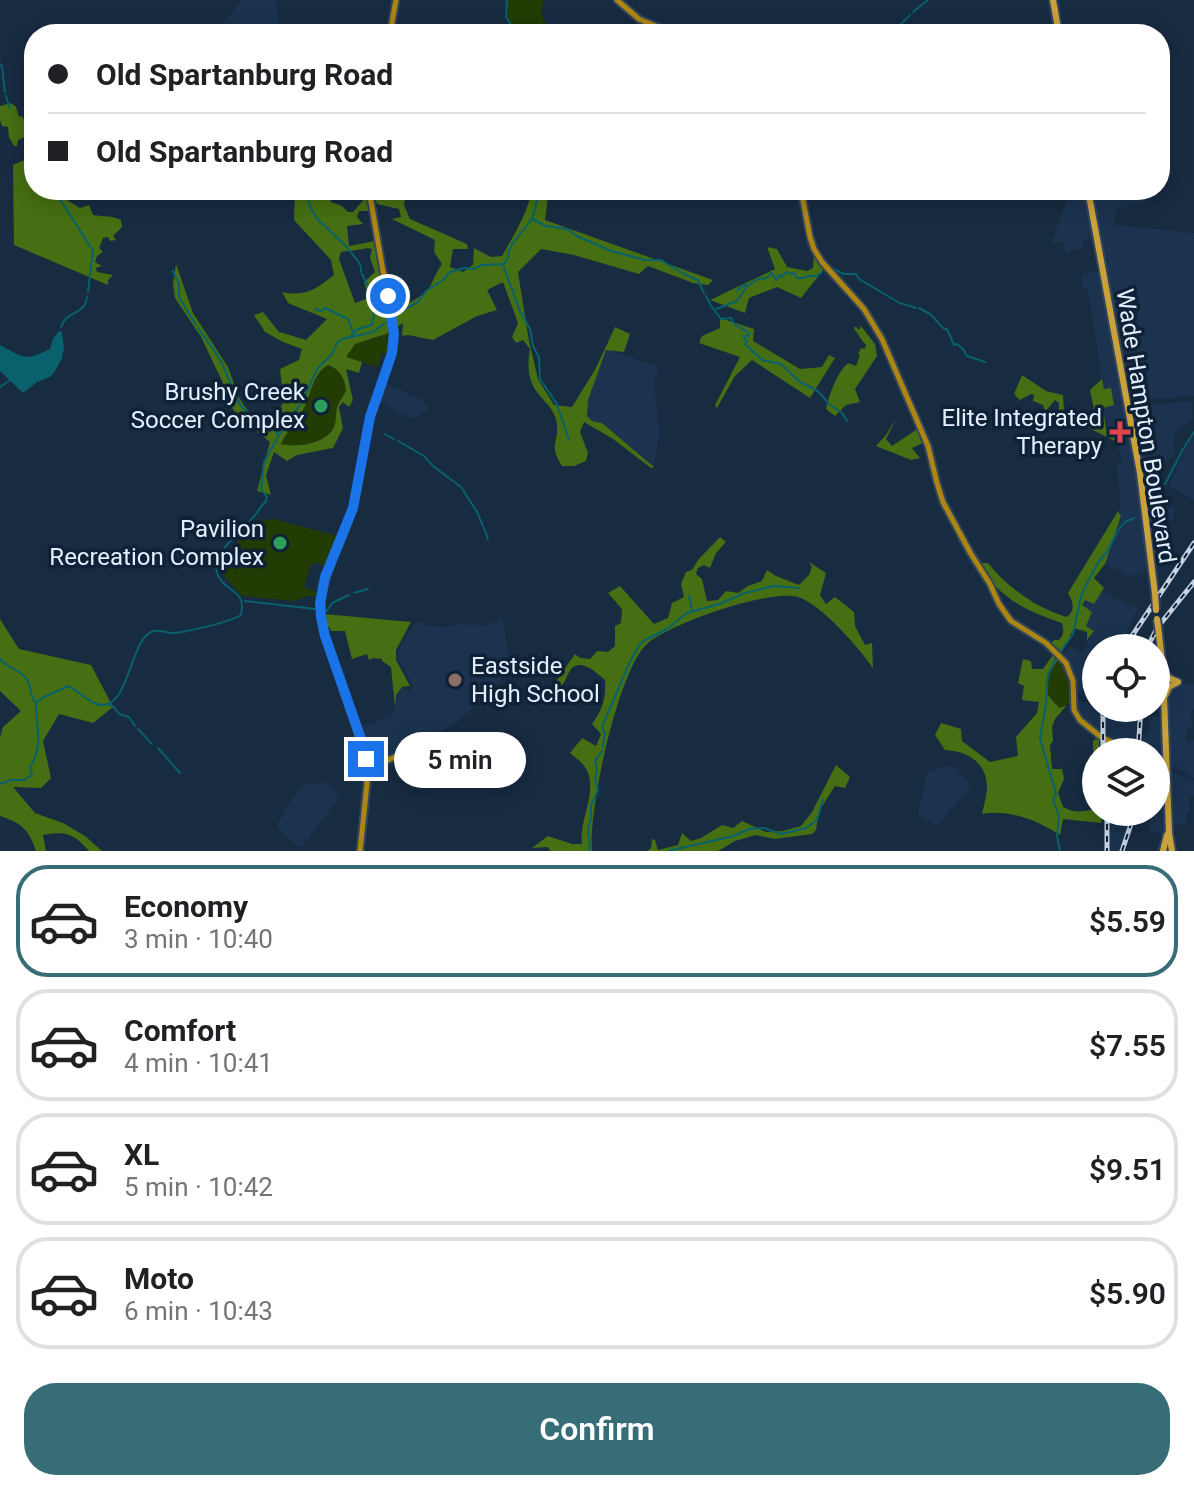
<!DOCTYPE html>
<html lang="en">
<head>
<meta charset="utf-8">
<style>
  :root { --surface:#fff; --page:#f2f2f2; --text:#202124; --muted:#757577; --line:#e0e0e0; --accent:#376d77 }
  body { margin:0; font-family:Roboto,sans-serif; background:var(--page); color:var(--text); height:100vh; display:flex; flex-direction:column; font-size:30px; white-space:nowrap }
  * { box-sizing:border-box; margin:0 }
  p { font-size:26px; color:var(--muted) }
  .icon { flex:none; width:44px; height:44px; fill:none; stroke:currentColor; stroke-width:2; stroke-linecap:round; stroke-linejoin:round }
  .map { position:relative; height:851px; overflow:hidden }
  .side { display:flex; flex-direction:column; background:var(--surface); flex:1 }
  .side>* { flex:none }
  .top-card { position:absolute; left:24px; top:24px; width:1146px; height:176px; border-radius:32px; box-shadow:0 4px 20px #0003; display:grid; align-content:center; height:176px; padding:0 24px; background:var(--surface) }
  .controls { position:absolute; left:1082px; top:634px; display:grid; gap:16px }
  .controls a { display:grid; place-items:center; width:88px; height:88px; border-radius:50%; background:var(--surface); box-shadow:0 4px 20px #0003; font-size:40px }
  .end { position:absolute; width:36px; height:36px; margin:-18px; border:10px solid #1a73e8; background:#fff; box-shadow:0 0 0 4px #fff }
  .from { border-radius:50% }
  .bubble { position:absolute; height:56px; border-radius:28px; background:var(--surface); box-shadow:0 4px 20px #0003; font-size:26px; font-weight:600; line-height:56px; text-align:center }
  .top-card b { display:flex; align-items:center; gap:28px; height:76px; font-size:30px }
  .top-card b+b { border-top:2px solid var(--line) }
  .top-card i { width:20px; height:20px; background:var(--text) }
  ul { padding:14px 0 0; list-style:none }
  li { display:flex; align-items:center; gap:24px; height:112px; margin:0 16px 12px; padding:0 8px; border:4px solid var(--line); border-radius:32px }
  li div { flex:1 }
  li b { display:block; font-size:30px }
  li em { font-style:normal; font-weight:600 }
  li.active { border-color:var(--accent) }
  li>.icon { width:72px; height:72px; stroke-width:1.5 }
  .button { display:flex; gap:16px; margin-top:auto; padding:16px 24px }
  .button a { flex:1; height:92px; border-radius:32px; background:var(--accent); color:#fff; font-size:32px; font-weight:600; line-height:92px; text-align:center }
  .map>svg:first-child { display:block }
</style>
</head>
<body>
<div class="map">
<svg width="1194" height="851" viewBox="0 0 1194 851">
  <rect width="100%" height="100%" fill="#172b41"/>
  <!-- built -->
  <g fill="#1b334f">
    <polygon points="242,0 278,0 276,7 280,21 273,34 232,34 221,26"/>
    <polygon points="1070,190 1084,190 1094,238 1083,241 1083,248 1065,252 1063,242 1051,244"/>
    <polygon points="1092,190 1141,190 1143,202 1116,209 1114,225 1194,233 1194,396 1131,401"/>
    <polygon points="1100,271 1124,407 1192,401 1193,419 1176,432 1173,438 1175,453 1165,464 1143,468 1148,507 1174,508 1174,520 1164,520 1163,528 1151,529 1153,544 1145,573 1137,576 1127,575 1105,564 1121,516 1117,465 1122,463 1114,427 1106,430 1103,407 1114,404 1111,389 1103,389 1088,288 1083,288 1082,274"/>
    <polygon points="606,349 659,367 654,382 659,433 654,467 602,423 592,421 587,416 588,400"/>
    <polygon points="385,383 421,399 430,409 415,418 409,418 379,402"/>
    <polygon points="1194,436 1194,500 1169,486 1184,451"/>
    <polygon points="1100,591 1138,608 1128,630 1115,648 1096,648 1096,674 1080,694 1075,676 1064,656 1069,646 1083,652 1093,631 1086,626 1082,606 1085,599"/>
    <polygon points="500,619 502,620 505,632 509,668 497,683 460,720 432,737 427,742 375,765 370,763 361,728 393,715 395,712 395,695 400,688 409,691 413,687 404,668 398,660 399,651 404,639 417,621 430,626 445,627 457,624 487,625"/>
    <polygon points="1194,683 1194,709 1191,711 1192,728 1186,729 1186,741 1194,740 1194,778 1171,766 1169,691 1175,685"/>
    <polygon points="1076,701 1096,703 1096,708 1139,708 1137,752 1099,752 1099,737 1074,710"/>
    <polygon points="1162,716 1163,768 1194,781 1194,796 1189,795 1189,812 1186,813 1186,824 1174,824 1173,833 1164,834 1151,832 1149,828 1152,812 1156,812 1156,752 1141,752 1143,734 1149,733 1149,717"/>
    <polygon points="954,765 971,786 937,826 918,815 927,772"/>
    <polygon points="325,782 340,797 302,846 298,847 277,828 284,810 298,791 305,785"/>
    <polygon points="1103,812 1130,812 1127,829 1119,851 1105,851"/>
  </g>
  <!-- green -->
  <g fill="#233c04">
    <path d="M 507,0 L 544,0 C 541,8 540,16 546,23 L 530,30 L 529,34 L 517,34 L 508,22 Z"/>
    <polygon points="390,332 391,339 388,354 382,353 377,367 345,357 355,343 373,339"/>
    <path d="M 328,365 C 340,369 345,379 346,390 C 344,396 339,401 337,408 C 335,414 337,421 334,427 C 326,444 297,448 281,444 C 286,434 293,425 299,416 C 309,400 312,375 328,365 Z"/>
    <polygon points="273,519 338,536 326,567 317,563 311,564 304,587 317,592 316,596 308,596 294,601 242,596 225,577 222,571 225,557 255,522"/>
    <path d="M 1059,657 C 1071,671 1071,686 1071,703 L 1060,708 C 1056,705 1051,703 1049,698 C 1040,685 1051,667 1059,657 Z"/>
  </g>
  <!-- forest -->
  <g fill="#456f12" fill-rule="evenodd">
    <polygon points="11,103 16,107 19,117 22,116 31,134 18,140 17,146 14,146 9,137 8,127 2,126 0,120 0,106"/>
    <path d="M 34,156 L 34,190 L 54,190 L 57,194 L 80,208 L 89,205 L 93,215 C 104,217 112,215 121,220 L 122,227 L 113,236 L 116,240 L 110,241 L 108,237 L 103,238 L 99,248 L 103,252 L 97,256 L 95,262 L 102,266 L 96,268 L 97,272 L 113,275 L 108,280 L 108,285 L 14,245 L 13,165 Z"/>
    <path d="M 295,190 L 312,190 L 315,195 L 321,190 L 331,190 L 329,194 L 331,202 L 342,206 L 348,212 L 353,212 L 366,197 L 369,211 L 359,211 L 357,217 L 363,224 L 347,226 L 349,246 L 375,241 L 386,308 L 396,311 C 406,303 421,299 429,288 C 434,280 436,272 442,264 L 434,252 L 435,240 L 392,219 L 401,217 L 399,209 L 377,204 L 373,190 L 385,190 L 405,197 L 404,205 L 410,219 L 467,244 L 468,249 L 453,249 L 450,267 L 463,272 L 473,265 L 474,248 L 491,257 L 502,256 C 514,235 527,214 532,190 L 549,190 L 545,220 L 713,280 L 708,285 L 693,283 L 648,266 L 639,274 L 574,255 L 541,249 L 518,272 L 529,341 L 538,379 L 554,405 L 572,407 L 596,368 L 615,327 L 630,334 L 624,352 L 606,350 L 588,400 L 587,416 L 592,421 L 602,423 L 654,467 L 651,468 L 613,439 L 584,422 L 580,432 L 588,453 L 586,461 L 574,466 L 562,466 C 548,444 559,444 557,424 C 555,409 545,403 537,392 C 528,380 527,364 530,349 L 523,340 L 516,343 L 512,337 L 518,323 L 503,282 L 487,290 L 497,310 L 477,316 L 433,340 L 408,335 L 402,336 L 403,323 L 386,334 L 355,344 L 346,357 L 362,362 L 359,373 L 346,369 L 353,400 L 349,407 L 343,402 L 339,407 L 343,428 L 333,448 L 297,455 L 287,461 L 274,452 L 266,475 L 271,495 L 257,491 L 270,442 L 238,416 L 227,401 L 223,383 L 201,337 L 175,298 L 173,284 L 176,264 L 193,313 L 228,367 L 239,398 L 248,411 L 261,419 L 275,415 L 284,402 L 280,369 L 299,360 L 302,349 L 283,342 L 265,332 L 254,315 L 263,312 L 279,332 L 306,340 L 327,319 L 288,303 L 282,292 C 306,297 316,289 334,275 L 331,260 L 294,220 ZM 367,248 L 372,249 L 370,258 L 375,272 L 364,282 L 369,298 L 355,303 L 339,259 L 341,252 C 350,250 357,251 367,248 ZM 328,365 C 340,369 345,379 346,390 C 344,396 339,401 337,408 C 335,414 337,420 334,427 C 326,444 297,448 281,444 C 287,431 296,422 303,410 C 311,396 312,374 328,365 Z"/>
    <polygon points="767,247 777,249 787,267 807,271 813,268 814,254 825,268 801,298 777,287 749,298 745,313 710,300 775,269"/>
    <polygon points="720,318 754,329 753,341 800,369 822,367 829,355 835,358 810,398 752,360 735,376 717,408 715,405 740,357 699,343 702,336 720,328"/>
    <path d="M 855,326 L 859,330 L 861,326 L 875,344 L 877,356 L 855,389 L 860,402 L 846,405 L 835,416 L 826,409 C 830,393 836,374 848,363 L 856,366 L 860,355 L 858,354 L 861,348 L 865,349 L 866,345 C 861,340 859,335 854,329 Z"/>
    <polygon points="1022,375 1046,391 1063,395 1064,410 1059,410 1059,403 1055,400 1045,412 1043,405 1033,401 1034,395 1031,394 1020,400 1014,394"/>
    <polygon points="1102,379 1104,389 1111,388 1114,405 1103,408 1106,429 1114,427 1119,443 1083,425 1083,416 1095,414 1090,390"/>
    <polygon points="897,417 886,439 892,446 919,428 925,442 912,448 920,458 911,460 876,446 886,435"/>
    <path d="M 1118,511 L 1121,516 L 1105,564 L 1094,578 L 1104,588 L 1094,604 L 1085,600 L 1082,605 L 1092,612 L 1086,626 L 1094,631 L 1087,640 L 1087,632 L 1074,628 C 1070,636 1066,644 1062,652 C 1051,675 1033,686 1060,708 L 1067,705 L 1055,719 L 1052,727 L 1053,741 L 1050,745 L 1052,769 L 1062,769 L 1064,779 L 1058,793 L 1063,807 C 1075,813 1082,812 1094,809 L 1093,741 L 1099,737 L 1099,752 L 1096,752 L 1096,812 L 1103,812 L 1101,823 L 1063,819 L 1060,835 C 1037,820 1009,809 982,814 C 984,806 986,797 987,788 C 987,763 968,751 945,750 L 935,735 L 941,723 L 961,729 L 962,741 L 990,762 L 1018,756 L 1016,737 L 1037,713 L 1039,702 L 1022,700 L 1024,686 L 1018,683 L 1023,659 L 1031,661 L 1032,669 L 1043,669 L 1052,656 L 1052,642 L 1054,640 L 1059,640 C 1064,634 1064,631 1062,623 C 1029,612 995,597 980,563 L 988,563 C 1008,588 1036,608 1067,617 C 1076,609 1073,603 1068,593 Z"/>
    <path d="M 720,537 L 726,542 L 716,553 L 710,568 L 704,565 L 698,568 L 696,574 L 702,579 L 707,601 L 718,600 L 726,591 L 738,593 L 748,586 L 762,581 L 767,570 L 776,576 L 799,585 L 809,575 L 812,567 L 809,562 L 826,573 L 820,595 L 826,604 L 835,597 L 854,612 L 855,626 L 865,645 L 872,643 L 873,668 C 859,648 821,604 798,597 C 769,589 672,623 648,643 C 618,668 588,812 592,851 L 550,851 L 548,847 L 532,848 L 548,836 L 572,844 L 582,844 C 578,820 600,790 585,767 C 581,762 575,757 570,753 L 582,738 L 596,746 L 601,734 L 592,724 C 603,709 606,698 605,680 C 597,673 581,658 571,669 C 568,673 567,677 565,681 C 560,688 554,694 548,701 L 540,695 L 542,693 L 548,693 L 575,654 L 580,658 L 590,659 L 597,651 L 608,652 L 615,646 L 615,626 L 621,623 L 622,609 L 608,593 L 620,586 L 654,624 L 668,618 L 672,603 L 684,597 L 681,584 L 686,572 L 692,570 L 698,560 Z"/>
    <polygon points="324,614 411,622 396,650 396,660 410,686 402,687 396,695 395,707 391,667 382,661 382,659 373,658 369,660 367,654 352,659 345,631 331,631 327,624"/>
    <path d="M 0,619 L 19,649 L 91,665 L 113,707 L 93,723 L 59,714 L 43,741 L 51,778 L 41,788 L 13,787 L 35,813 L 63,823 L 85,836 L 102,851 L 89,851 C 73,833 66,831 43,835 L 46,851 L 36,851 C 29,829 21,823 0,816 L 0,738 L 3,727 L 21,711 L 0,691 Z"/>
    <polygon points="836,765 850,777 845,788 835,786 819,811 816,830 812,834 775,839 756,835 735,841 718,851 647,851 651,848 652,839 655,840 658,850 678,845 682,833 691,841 701,838 722,825 733,828 742,821 766,832 783,831 801,826 812,812"/>
  </g>
  <!-- water -->
  <path fill="#08616d" d="M 59,331 L 62,332 L 64,348 L 62,358 L 55,371 L 50,377 L 37,382 L 23,393 L 0,371 L 0,345 C 23,357 24,362 50,349 L 53,339 Z"/>
  <g fill="none" stroke-linecap="round" stroke-linejoin="round">
    <!-- stream -->
    <g stroke="#08616d" stroke-width="2">
      <polyline points="507,0 506,17 517,34"/>
      <polyline points="913,12 928,0"/>
      <polyline points="896,33 895,30 910,15"/>
      <polyline points="0,64 2,66 5,92"/>
      <polyline points="6,96 10,108"/>
      <polyline points="304,190 312,211 318,220 346,246 357,260"/>
      <polyline points="58,196 93,251 88,292"/>
      <polyline points="532,219 546,226 567,229 577,236 611,251 645,260 661,260 684,274 698,280 704,293"/>
      <polyline points="358,261 361,267"/>
      <polyline points="504,264 508,258 509,250 513,243 532,219 539,194 538,190"/>
      <polyline points="503,265 520,311 530,329 533,346 539,357 540,379 557,404 569,440"/>
      <polyline points="831,268 844,274 856,274 859,279 898,302"/>
      <polyline points="173,271 179,284 179,297 196,325"/>
      <polyline points="361,272 361,269"/>
      <polyline points="362,274 373,297"/>
      <polyline points="736,291 743,286 746,285"/>
      <polyline points="706,296 711,306 721,319 731,318 734,324 749,333 749,336 743,336 747,341 745,344 762,360 781,364 800,382 818,391 829,404 842,413 847,421"/>
      <polyline points="900,303 916,308"/>
      <polyline points="919,308 930,314 944,329 947,329 954,345 957,344 963,349 967,356 985,362"/>
      <polyline points="315,309 321,311 325,308 348,319 353,332"/>
      <polyline points="716,309 737,301 747,286 758,279 766,278 772,273 776,280 779,275 781,277 787,272 791,274 794,273 797,278 805,278 806,276 817,276 822,272"/>
      <polyline points="394,315 418,302 427,290 442,281 450,272 465,268 473,269 482,265 503,264"/>
      <path d="M 61,327 C 67,309 85,316 87,297"/>
      <path d="M 198,328 C 205,339 214,349 220,360 C 228,373 234,398 242,407 C 252,419 268,424 278,434"/>
      <polyline points="350,337 358,329 372,325 374,314 374,302"/>
      <polyline points="0,387 10,380"/>
      <polyline points="385,434 394,439"/>
      <polyline points="398,441 424,456 433,466 461,487 477,512 483,526"/>
      <polyline points="1165,484 1182,451 1194,432"/>
      <polyline points="1150,503 1163,486"/>
      <polyline points="484,528 488,539"/>
      <polyline points="354,593 368,589"/>
      <polyline points="689,596 692,610"/>
      <polyline points="245,601 315,609"/>
      <polyline points="325,610 327,611 332,603 349,595"/>
      <path d="M 0,659 C 7,667 16,669 24,676 C 33,684 28,693 35,702"/>
      <path d="M 36,703 L 42,698 L 68,686 C 78,690 86,700 94,703 C 129,718 128,643 151,632 C 159,628 168,634 175,633 C 190,631 230,622 241,615 C 246,591 231,594 220,579 C 205,558 238,535 250,521 C 256,515 260,507 266,501 L 267,497 L 261,489 L 264,462 L 279,435 L 302,402 L 317,369 L 333,353 L 337,343 L 342,339 L 373,332 L 389,320"/>
      <polyline points="107,704 114,707 119,714 129,717 135,726"/>
      <polyline points="138,729 152,744"/>
      <polyline points="603,747 605,733 602,728 605,720 628,666 639,645 645,640 667,629 687,613 719,604 745,593 774,586 799,588"/>
      <polyline points="158,748 180,773"/>
      <path d="M 0,784 L 11,780 L 24,780 L 32,775 L 30,767 C 44,745 36,728 36,704"/>
      <polyline points="590,851 588,829 591,818 591,805 598,790 595,779 597,770 595,761 602,751"/>
      <polyline points="668,851 734,836 749,829 764,828 781,834 806,828 817,820 823,799"/>
      <polyline points="1060,851 1057,836 1059,816 1053,800 1056,796 1055,790 1040,739 1046,703 1048,675 1056,658 1073,634 1081,596 1088,581 1099,561 1107,552 1117,532 1125,522 1134,518"/>
    </g>
    <!-- secondary casing -->
    <g stroke="#34465b" stroke-width="9">
      <g id="secondary">
        <polyline points="617,0 639,19 674,34"/>
        <polyline points="390,34 396,0"/>
        <polyline points="801,190 810,237 814,249 822,262 864,309 882,339 928,446 937,483 943,502 971,554 990,584 999,604 1011,621 1046,643 1066,663 1073,681 1074,710 1080,720 1101,737 1133,752"/>
        <polyline points="368,761 373,766 395,757"/>
        <polyline points="1156,762 1166,767"/>
        <path d="M 360,851 L 367,784 L 365,754 L 325,636 C 311,584 340,554 353,507 C 362,476 362,442 372,411 C 381,381 397,355 392,323 L 369,190"/>
      </g>
    </g>
    <!-- primary casing -->
    <g stroke="#34465b" stroke-width="10">
      <g id="primary">
        <polyline points="1053,0 1059,34"/>
        <polyline points="1088,190 1140,473 1155,594"/>
        <polyline points="1159,634 1163,670"/>
        <polyline points="1163,669 1169,833 1172,851"/>
        <polyline points="1165,673 1169,678 1178,682 1169,687 1165,696"/>
        <polyline points="1163,851 1167,835"/>
      </g>
    </g>
    <!-- secondary -->
    <use href="#secondary" stroke="#ad8612" stroke-width="5"/>
    <!-- primary -->
    <use href="#primary" stroke="#caa23b" stroke-width="6"/>
    <!-- rail casing -->
    <g stroke="#c4d2e2" stroke-width="5">
      <g id="rail">
        <polyline points="1124,648 1194,543"/>
        <polyline points="1147,648 1157,628 1194,582"/>
        <polyline points="1103,752 1103,708"/>
        <polyline points="1138,752 1141,708"/>
        <polyline points="1107,812 1107,851"/>
        <polyline points="1122,851 1135,812"/>
      </g>
    </g>
    <!-- rail -->
    <use href="#rail" stroke="#0e2136" stroke-width="2" stroke-dasharray="6" stroke-linecap="butt"/>
    <!-- primary-bridge casing -->
    <g stroke="#34465b" stroke-width="10" stroke-linecap="butt">
      <g id="primary-bridge">
        <polyline points="1155,594 1156,610"/>
        <polyline points="1157,619 1159,634"/>
      </g>
    </g>
    <!-- primary-bridge -->
    <use href="#primary-bridge" stroke="#caa23b" stroke-width="6"/>
  </g>
  <g fill="none" stroke-linecap="round" stroke-linejoin="round">
    <!-- route -->
    <polyline stroke="#1a73e8" stroke-width="10" points="366,759 361,739 325,636 321,617 320,603 325,577 353,508 370,417 392,353 394,334 388,296"/>
  </g>
  <!-- markers -->
  <g fill="#2e9e5b" stroke="#0e2136" stroke-width="3">
    <circle cx="321" cy="406" r="8"/>
    <circle cx="280" cy="543" r="8"/>
  </g>
  <path fill="#e0444e" stroke="#0e2136" stroke-width="3" d="M1116 420h8v8h8v8h-8v8h-8v-8h-8v-8h8z"/>
  <circle fill="#8d6e63" stroke="#0e2136" stroke-width="3" cx="455" cy="680" r="8"/>
  <g text-anchor="middle" stroke-width="7" stroke-linejoin="round" paint-order="stroke">
    <!-- poi labels -->
    <g font-size="24" fill="#e3effe" stroke="#0e2136" text-anchor="end">
      <text x="305" y="400">Brushy Creek<tspan x="305" dy="28">Soccer Complex</tspan></text>
      <text x="1102" y="426">Elite Integrated<tspan x="1102" dy="28">Therapy</tspan></text>
      <text x="264" y="537">Pavilion<tspan x="264" dy="28">Recreation Complex</tspan></text>
      <text x="471" y="674" text-anchor="start">Eastside<tspan x="471" dy="28">High School</tspan></text>
    </g>
    <!-- street labels -->
    <g font-size="24" fill="#e3effe" stroke="#0e2136">
      <text transform="translate(1146 426) rotate(81)" y="8">Wade Hampton Boulevard</text>
    </g>
  </g>
</svg>
<div class="controls">
<a><svg class="icon" aria-label="locate" viewBox="0 0 24 24"><circle cx="12" cy="12" r="6"/><path d="M12 2v4M12 18v4M2 12h4M18 12h4"/></svg></a>
<a><svg class="icon" aria-label="layers" viewBox="0 0 24 24"><path d="M12 4l9 5-9 5-9-5zM3 14l9 5 9-5"/></svg></a>
</div>
<i class="end from" style="left:388px;top:296px"></i>
<i class="end" style="left:366px;top:759px"></i>
<div class="bubble" style="left:394px;top:732px;width:132px">5 min</div>
<div class="top-card">
<b><i class="from"></i>Old Spartanburg Road</b>
<b><i></i>Old Spartanburg Road</b>
</div>
</div>
<section class="side">
<ul>
<li class="active"><svg class="icon" aria-label="car" viewBox="0 0 24 24"><path d="M5 17H2v-5l4-1 3-4h7l3 4 3 1v5h-3M9 17h6M6 11h13"/><circle cx="7" cy="17" r="2"/><circle cx="17" cy="17" r="2"/></svg><div><b>Economy</b><p>3 min · 10:40</p></div><em>$5.59</em></li>
<li><svg class="icon" aria-label="car" viewBox="0 0 24 24"><path d="M5 17H2v-5l4-1 3-4h7l3 4 3 1v5h-3M9 17h6M6 11h13"/><circle cx="7" cy="17" r="2"/><circle cx="17" cy="17" r="2"/></svg><div><b>Comfort</b><p>4 min · 10:41</p></div><em>$7.55</em></li>
<li><svg class="icon" aria-label="car" viewBox="0 0 24 24"><path d="M5 17H2v-5l4-1 3-4h7l3 4 3 1v5h-3M9 17h6M6 11h13"/><circle cx="7" cy="17" r="2"/><circle cx="17" cy="17" r="2"/></svg><div><b>XL</b><p>5 min · 10:42</p></div><em>$9.51</em></li>
<li><svg class="icon" aria-label="car" viewBox="0 0 24 24"><path d="M5 17H2v-5l4-1 3-4h7l3 4 3 1v5h-3M9 17h6M6 11h13"/><circle cx="7" cy="17" r="2"/><circle cx="17" cy="17" r="2"/></svg><div><b>Moto</b><p>6 min · 10:43</p></div><em>$5.90</em></li>
</ul>
<div class="button"><a>Confirm</a></div>
</section>
</body>
</html>
